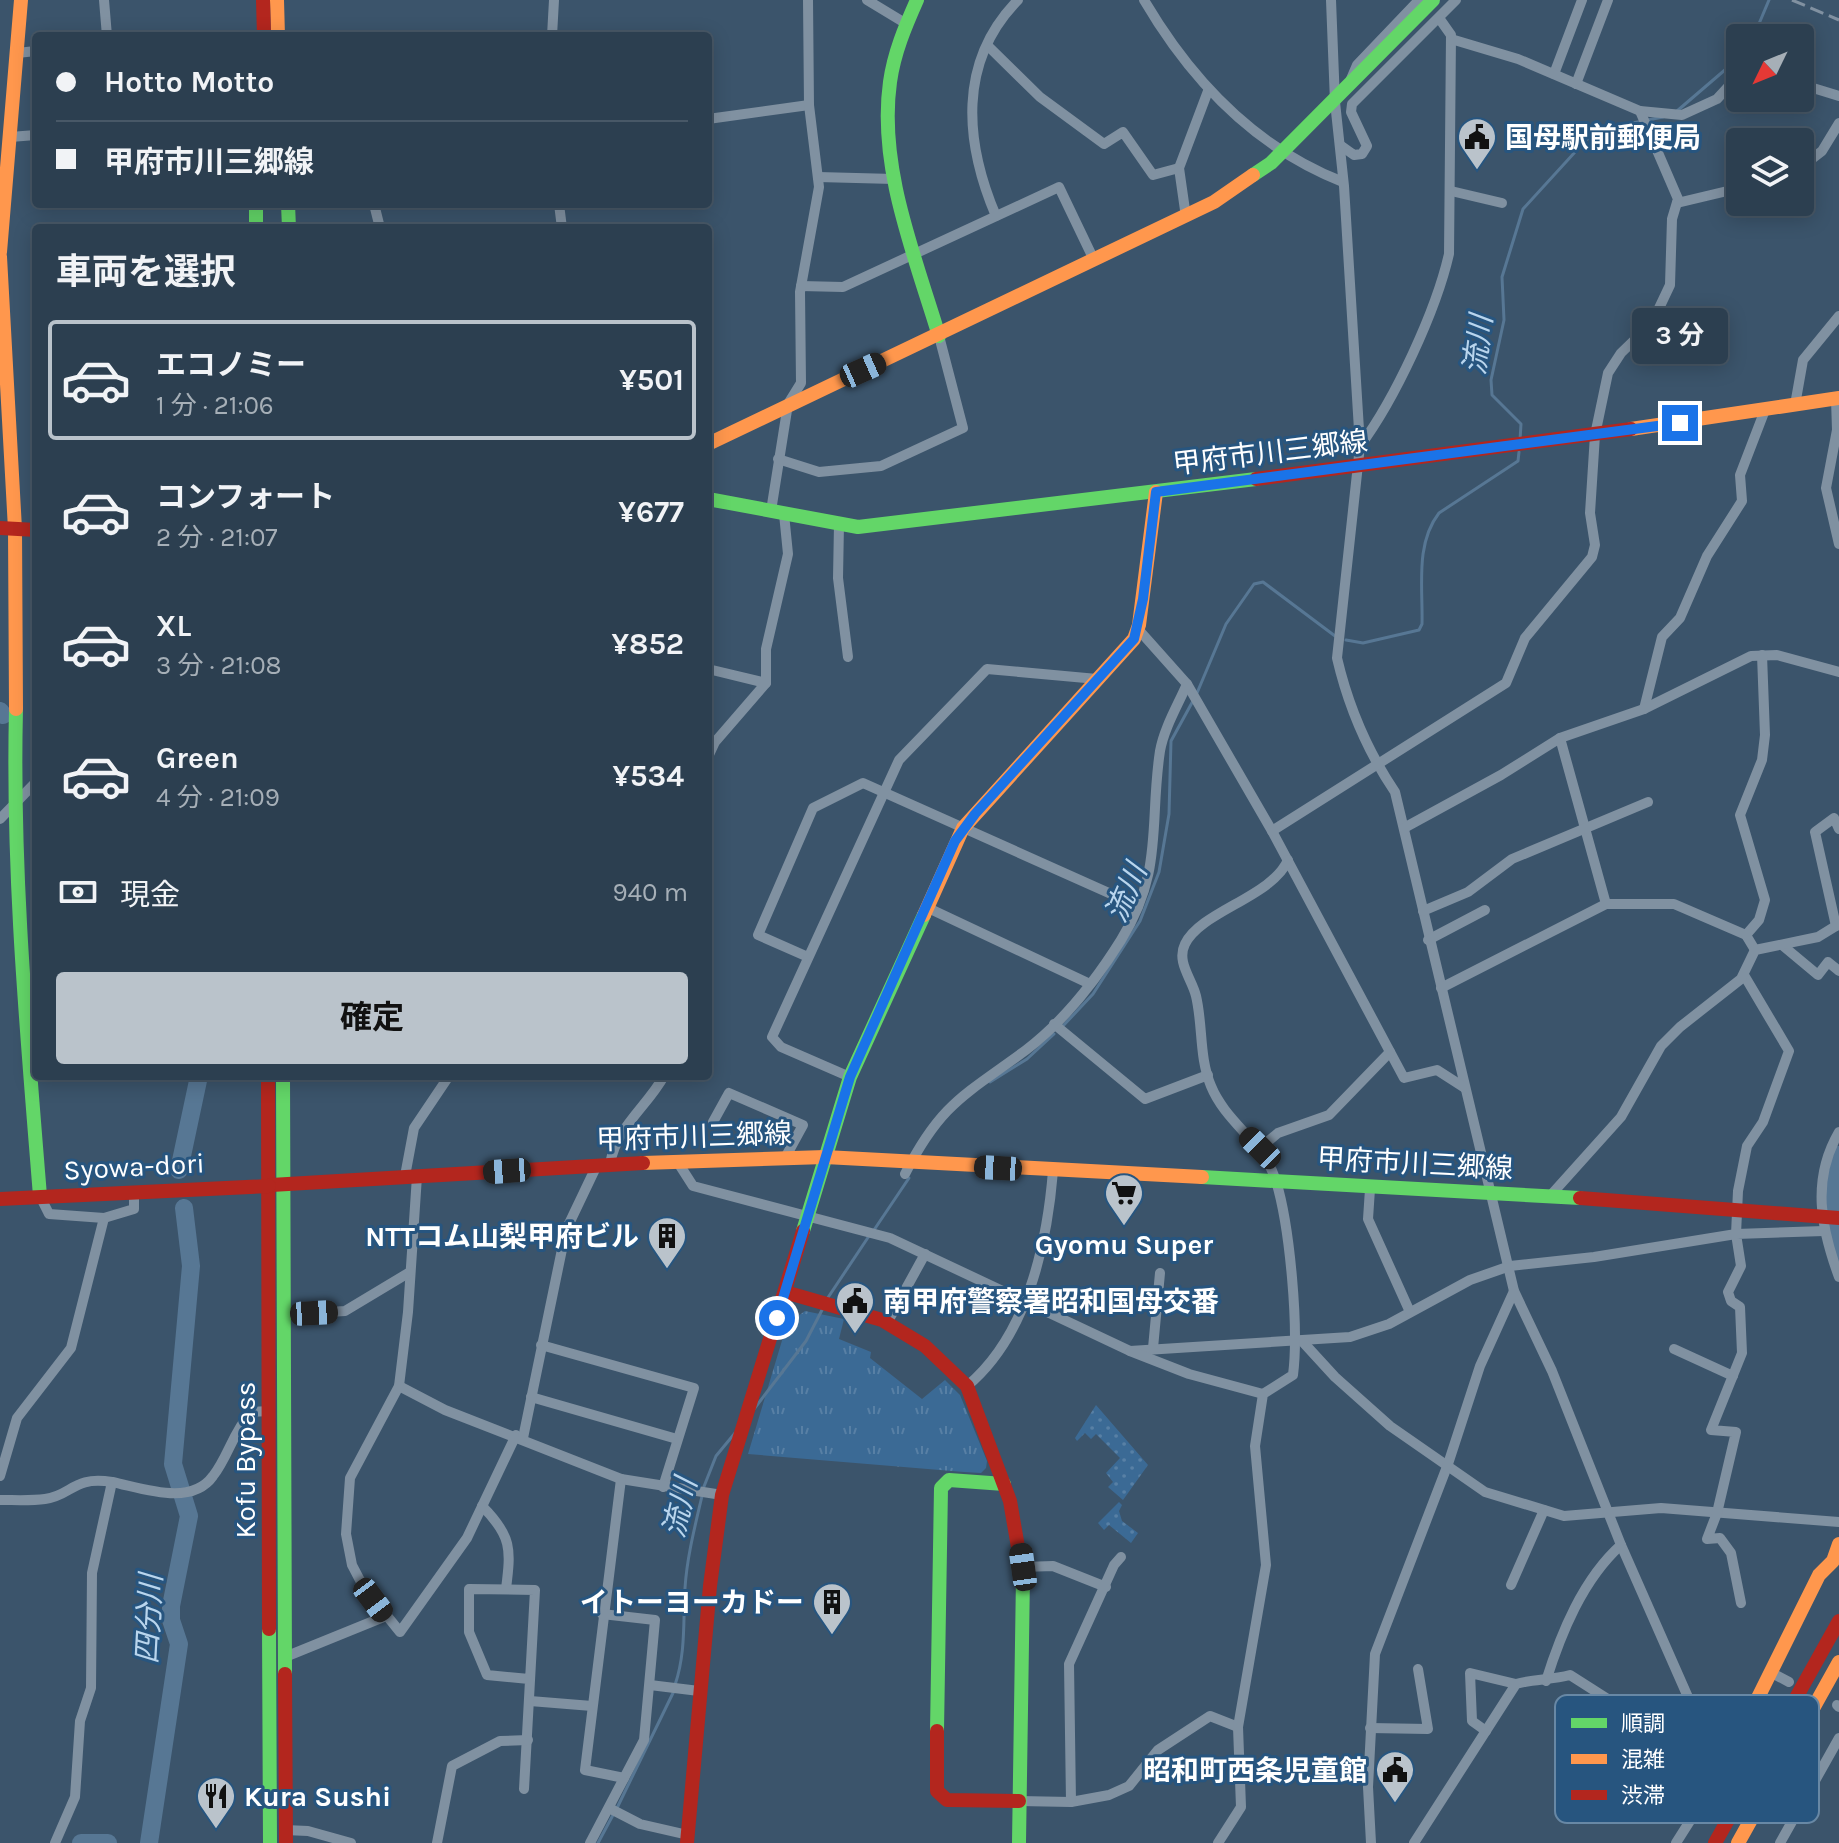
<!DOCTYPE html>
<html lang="ja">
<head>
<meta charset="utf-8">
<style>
  :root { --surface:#2c3f50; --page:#384a5a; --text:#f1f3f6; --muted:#a6afb7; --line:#485867; --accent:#bac3cb }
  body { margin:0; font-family:Karla,"Noto Sans JP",sans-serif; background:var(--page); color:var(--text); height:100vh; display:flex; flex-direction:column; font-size:30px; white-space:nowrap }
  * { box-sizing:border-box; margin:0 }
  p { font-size:26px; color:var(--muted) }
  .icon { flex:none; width:44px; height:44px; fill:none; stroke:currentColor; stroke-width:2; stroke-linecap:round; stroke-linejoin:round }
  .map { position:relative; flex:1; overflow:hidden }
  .side { position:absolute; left:32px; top:224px; width:680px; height:856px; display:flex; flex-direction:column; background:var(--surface); border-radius:8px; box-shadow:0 4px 20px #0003,0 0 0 2px var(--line) }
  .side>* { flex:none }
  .banner { position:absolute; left:32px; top:32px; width:680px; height:176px; border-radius:8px; box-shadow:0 4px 20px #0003,0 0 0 2px var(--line); display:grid; align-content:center; height:176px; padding:0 24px; background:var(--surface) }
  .needle { width:52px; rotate:227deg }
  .buttons { position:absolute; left:1726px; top:24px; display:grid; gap:16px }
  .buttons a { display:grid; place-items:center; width:88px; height:88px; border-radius:8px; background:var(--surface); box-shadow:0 4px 20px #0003,0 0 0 2px var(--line); font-size:40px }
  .end { position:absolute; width:36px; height:36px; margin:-18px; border:10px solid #1a73e8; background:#fff; box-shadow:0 0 0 4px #fff }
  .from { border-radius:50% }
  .bubble { position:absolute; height:56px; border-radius:8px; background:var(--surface); box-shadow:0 4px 20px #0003,0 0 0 2px var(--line); font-size:26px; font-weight:700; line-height:56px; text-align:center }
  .car { position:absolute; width:24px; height:48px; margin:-24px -12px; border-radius:10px; box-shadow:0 0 6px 2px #0007; background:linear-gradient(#222 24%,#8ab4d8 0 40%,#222 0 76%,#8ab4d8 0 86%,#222 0) }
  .banner b { display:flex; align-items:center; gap:28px; height:76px; font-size:30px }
  .banner b+b { border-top:2px solid var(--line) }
  .banner i { width:20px; height:20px; background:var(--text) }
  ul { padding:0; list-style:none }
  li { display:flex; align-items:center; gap:24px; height:120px; margin:0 16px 12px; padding:0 8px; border:4px solid transparent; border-radius:8px }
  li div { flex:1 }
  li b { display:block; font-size:30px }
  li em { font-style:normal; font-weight:700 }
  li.on { border-color:var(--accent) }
  li>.icon { width:72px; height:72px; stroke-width:1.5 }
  h2 { padding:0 24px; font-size:36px; line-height:96px }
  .pay { display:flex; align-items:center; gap:20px; height:88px; padding:0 24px; font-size:30px }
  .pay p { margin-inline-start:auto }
  .button { display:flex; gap:16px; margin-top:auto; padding:16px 24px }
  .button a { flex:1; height:92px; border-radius:8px; background:var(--accent); color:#111; font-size:32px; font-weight:700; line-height:92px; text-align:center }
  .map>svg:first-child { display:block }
</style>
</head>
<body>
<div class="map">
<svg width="1839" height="1843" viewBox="0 0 1839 1843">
  <defs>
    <pattern id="park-tufts" width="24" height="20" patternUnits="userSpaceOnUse" patternTransform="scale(2)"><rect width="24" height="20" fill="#3b6a95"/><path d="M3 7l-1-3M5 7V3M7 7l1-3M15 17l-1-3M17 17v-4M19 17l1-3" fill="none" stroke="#5880a5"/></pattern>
    <pattern id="garden-dots" width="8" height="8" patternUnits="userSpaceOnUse" patternTransform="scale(2)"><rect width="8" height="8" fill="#3b6a95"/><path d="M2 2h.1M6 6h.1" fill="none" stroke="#5880a5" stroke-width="1.8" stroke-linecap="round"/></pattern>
  </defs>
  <rect width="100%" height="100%" fill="#3b546b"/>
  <!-- park -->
  <polygon fill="url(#park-tufts)" points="805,1311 844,1319 839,1339 871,1352 870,1358 922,1399 945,1380 960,1395 987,1461 986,1468 981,1473 964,1472 748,1454 787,1324"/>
  <!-- garden -->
  <g fill="url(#garden-dots)">
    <polygon points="1096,1405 1148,1465 1123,1500 1108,1487 1113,1482 1106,1473 1120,1458 1096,1434 1091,1439 1085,1433 1077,1441 1075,1438"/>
    <polygon points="1119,1502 1122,1505 1119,1511 1122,1521 1138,1533 1131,1543 1109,1525 1104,1530 1098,1523"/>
  </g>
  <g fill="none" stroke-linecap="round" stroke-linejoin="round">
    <!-- stream -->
    <g stroke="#577794" stroke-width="3">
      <polyline points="1753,38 1769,0"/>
      <polyline points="1677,111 1740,57"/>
      <polyline points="1520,440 1521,424 1492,395 1491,380 1504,320 1502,277 1523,209 1586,140 1607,128 1663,117"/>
      <path d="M 1346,640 L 1363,643 L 1419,630 L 1422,624 C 1423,587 1415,544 1439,513 L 1518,461 L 1519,452"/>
      <polyline points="1197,693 1226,624 1254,584 1263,582 1335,636"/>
      <polyline points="1062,1027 1093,994 1140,921 1159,872 1169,814 1171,741 1194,699"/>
      <polyline points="990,1082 1027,1059 1054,1034"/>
      <polyline points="874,1230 909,1178"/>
      <polyline points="827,1299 869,1236"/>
      <polyline points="754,1409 806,1341 822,1310"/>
      <polyline points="703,1489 716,1456 735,1433"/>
      <path d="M 675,1685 C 686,1652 683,1622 685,1588 C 687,1557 695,1526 702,1496"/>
      <polyline points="617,1808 673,1693"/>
      <polyline points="598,1843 613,1815"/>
    </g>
    <!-- river -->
    <g stroke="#577794" stroke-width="18">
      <polyline points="0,711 3,715"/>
      <polyline points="1839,1155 1830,1198 1839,1261"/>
      <polyline points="179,1170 199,1076"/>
      <polyline points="81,1843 108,1843"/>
      <polyline points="149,1843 179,1644 171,1620 171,1606 189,1516 173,1464 191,1266 184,1208"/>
    </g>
    <!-- street -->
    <g stroke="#8091a1" stroke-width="10">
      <polyline points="104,0 107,36"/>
      <polyline points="867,0 905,23"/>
      <path d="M 1144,0 C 1191,80 1256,148 1343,182"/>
      <path d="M 1331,0 L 1335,102 L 1344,186 L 1360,446 L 1337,658 C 1348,705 1368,752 1395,792 L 1514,1291 L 1552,1371 L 1621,1545 L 1721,1772 L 1725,1798"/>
      <polyline points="552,36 554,0"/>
      <polyline points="988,46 1040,97 1104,144 1123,132 1153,175 1179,168"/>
      <polyline points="17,53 36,51"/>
      <polyline points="1554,74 1582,0"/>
      <polyline points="1351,79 1357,65 1419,0"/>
      <polyline points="1576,84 1608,0"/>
      <polyline points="1800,84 1839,96"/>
      <polyline points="1640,111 1682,115 1717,99 1740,74"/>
      <polyline points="708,119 809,105"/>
      <polyline points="10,137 36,135"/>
      <polyline points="1340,145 1354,155 1362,154 1367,146 1351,112 1352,104 1456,0"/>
      <polyline points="1800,168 1822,151 1839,123"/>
      <polyline points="818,177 894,179"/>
      <polyline points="1451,191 1502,203"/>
      <polyline points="1677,203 1740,188"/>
      <polyline points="374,204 380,228"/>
      <polyline points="559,204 562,228"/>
      <path d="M 996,216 C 965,143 957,62 1018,0"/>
      <polyline points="1186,217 1179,168 1208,91"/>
      <polyline points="801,286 843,287 1059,187 1094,260"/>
      <polyline points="1836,399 1837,430 1826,488 1839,544"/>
      <polyline points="1795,405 1803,360 1839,316"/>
      <path d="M 1360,446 C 1395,399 1436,311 1449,254 L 1451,35 L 1439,18"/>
      <polyline points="778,459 819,472 881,466 963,428 939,336"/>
      <polyline points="771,511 788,404 801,383 800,292 819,187 809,105 808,0"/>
      <polyline points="839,524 838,578 848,657"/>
      <polyline points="1138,629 1187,684 1272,831 1404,1078 1437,1070 1465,1088"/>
      <polyline points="708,669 766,683"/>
      <polyline points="1644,709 1662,637 1680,618 1707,556 1742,501 1740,475 1765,410"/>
      <polyline points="1560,738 1606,904"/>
      <polyline points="708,757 715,742 766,683 766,649 788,554 784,514"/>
      <polyline points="0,819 36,782"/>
      <polyline points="1404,828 1501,775 1560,738 1644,709 1751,656 1777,655 1839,672"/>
      <polyline points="1272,831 1506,683 1525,638 1592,557 1595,545 1590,513 1595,435 1608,373 1621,353 1652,323 1670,285 1672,219 1678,199 1640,111 1518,59 1451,39"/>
      <polyline points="926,907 1090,984"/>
      <polyline points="1423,911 1468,892 1512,859 1648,802"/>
      <polyline points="1836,926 1815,832 1834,818 1839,829"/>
      <polyline points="1746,935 1759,920 1765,900 1740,815 1762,760 1765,735 1762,655"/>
      <polyline points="1428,940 1485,910"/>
      <polyline points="1782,945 1818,975 1828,962 1839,971"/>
      <polyline points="808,957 758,935 813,808 863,783 1138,906"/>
      <polyline points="1441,988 1606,904 1674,904 1746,935 1755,950"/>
      <polyline points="1054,1024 1145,1099 1208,1075"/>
      <polyline points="850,1077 781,1047 772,1037 899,760 987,669 1097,679"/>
      <polyline points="713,1122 729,1093 803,1125 785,1158"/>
      <path d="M 1839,1132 C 1811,1180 1821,1228 1839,1277"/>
      <polyline points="1260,1148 1278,1133 1329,1115 1390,1052"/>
      <polyline points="677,1161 693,1186 890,1238 1130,1351 1350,1337 1389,1324 1470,1280 1510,1266 1594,1257 1736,1234 1738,1191 1747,1146 1763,1122 1789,1051 1744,975"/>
      <path d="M 610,1164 C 617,1126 646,1108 664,1076"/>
      <path d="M 905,1174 C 941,1103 965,1095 1026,1050 C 1064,1021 1096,980 1121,940 C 1164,871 1149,823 1160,751 C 1164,728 1178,705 1187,684"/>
      <polyline points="405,1176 414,1128 449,1076"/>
      <polyline points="417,1176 408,1312 399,1386 350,1478 346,1534 352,1565 363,1586 400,1632 467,1538 516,1435"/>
      <polyline points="1370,1189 1368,1219 1410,1312"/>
      <polyline points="40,1196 49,1214 104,1218 134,1209 134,1193"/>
      <polyline points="1550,1196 1621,1117 1661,1046 1680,1027 1741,979 1755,950 1818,937 1839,924"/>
      <polyline points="283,1315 345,1311 410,1272"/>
      <polyline points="887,1323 925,1254"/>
      <polyline points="1302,1341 1335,1377 1390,1426 1485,1492 1564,1516 1661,1508 1839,1522"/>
      <polyline points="541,1345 694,1388 663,1487"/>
      <polyline points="1153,1348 1160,1273"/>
      <polyline points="1674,1349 1733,1376"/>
      <polyline points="1130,1351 1189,1374 1263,1394"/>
      <polyline points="399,1386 445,1410 621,1479 722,1495"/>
      <path d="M 967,1386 C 1027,1336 1047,1245 1053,1171"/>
      <polyline points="531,1397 677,1439"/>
      <polyline points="523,1438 566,1230 597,1165"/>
      <polyline points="0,1476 17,1418 71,1348 104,1218"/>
      <polyline points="621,1479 585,1770 624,1778"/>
      <path d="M 112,1482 C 142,1488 191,1507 213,1476 C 228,1457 232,1434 251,1412 L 270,1411"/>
      <path d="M 0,1500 C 15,1500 31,1501 45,1499 C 73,1495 72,1476 112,1482 L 92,1573 L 91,1688 L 80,1721 L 75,1797 L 55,1843"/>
      <path d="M 482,1506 C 512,1536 511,1549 506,1589"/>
      <polyline points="1023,1567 1053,1566 1106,1587"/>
      <polyline points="1511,1585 1544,1510"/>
      <polyline points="1741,1603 1731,1553 1720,1538 1707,1539 1717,1513 1736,1432 1711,1430 1742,1353 1740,1307 1731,1301 1728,1292 1741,1266 1736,1234 1824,1231"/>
      <polyline points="285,1657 386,1616"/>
      <polyline points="1770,1672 1789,1682"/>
      <path d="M 1546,1681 C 1561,1633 1583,1579 1621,1545"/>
      <polyline points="650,1685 699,1691"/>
      <polyline points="530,1701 592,1706"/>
      <polyline points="1837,1705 1839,1707"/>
      <polyline points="1370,1728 1428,1729 1418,1669"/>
      <polyline points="1486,1731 1472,1721 1470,1673 1516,1684"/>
      <polyline points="524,1789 535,1590 469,1589 469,1632 487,1675 529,1679"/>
      <polyline points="1019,1801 1071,1802 1109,1795 1129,1786 1158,1750 1210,1716 1238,1727"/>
      <polyline points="1071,1802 1069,1664 1114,1565 1121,1557"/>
      <polyline points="609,1808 640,1824 688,1835"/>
      <polyline points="285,1830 308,1831 351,1843"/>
      <polyline points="437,1843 452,1766 500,1741 528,1740"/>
      <polyline points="590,1843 644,1740 655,1620 602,1614"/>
      <path d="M 1218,1843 L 1241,1807 L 1238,1727 L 1266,1565 L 1255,1446 L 1263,1394 L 1293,1375 C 1299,1328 1290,1227 1276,1181 C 1264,1142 1226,1123 1211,1086 C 1199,1058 1203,1025 1196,996 C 1192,979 1176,962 1185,944 C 1201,911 1272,897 1288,860"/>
      <polyline points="1371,1843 1368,1787 1375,1654 1448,1464 1480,1366 1514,1291"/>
      <path d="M 1414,1843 L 1516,1684 C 1533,1679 1551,1680 1570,1675 L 1719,1770"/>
      <polyline points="1676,1843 1721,1772"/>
      <polyline points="1780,1843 1839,1738"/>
    </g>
    <!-- fast -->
    <g stroke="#63d668" stroke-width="14">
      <path d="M 917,0 C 905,27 894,53 890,82 C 878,167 915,256 939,336"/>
      <polyline points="1253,175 1271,163 1433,0"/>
      <polyline points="256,204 256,228"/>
      <polyline points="288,204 289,228"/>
      <polyline points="708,499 858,527 1256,479"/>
      <path d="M 16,709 C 12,872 27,1033 40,1196"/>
      <polyline points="283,1076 285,1674"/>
      <polyline points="1202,1177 1580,1198"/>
      <polyline points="803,1231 850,1077 924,915"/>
      <polyline points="269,1629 270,1843"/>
      <polyline points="937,1731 941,1488 949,1480 1004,1484"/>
      <polyline points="1019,1843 1023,1576"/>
    </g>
    <!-- slow -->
    <g stroke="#ff974d" stroke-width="14">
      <polyline points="277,0 278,36"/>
      <polyline points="0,252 21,0"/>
      <polyline points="0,257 15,529 16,709"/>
      <polyline points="1631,429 1839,398"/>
      <polyline points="708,444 1214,202 1253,175"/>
      <polyline points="924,915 963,828 1134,639 1139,625 1156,492"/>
      <polyline points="643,1163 825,1157 1202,1177"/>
      <polyline points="1721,1772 1819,1575 1833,1561 1839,1544"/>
      <polyline points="1738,1843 1839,1662"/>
    </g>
    <!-- jam -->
    <g stroke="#b3261e" stroke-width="14">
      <polyline points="263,0 264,36"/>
      <polyline points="1256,479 1631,429"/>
      <polyline points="0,528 36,530"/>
      <polyline points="268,1076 269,1629"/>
      <polyline points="271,1185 643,1163"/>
      <polyline points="1580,1198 1839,1218"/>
      <polyline points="0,1199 269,1186"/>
      <polyline points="785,1292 882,1320 925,1346 967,1386 1010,1501 1023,1576"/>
      <polyline points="285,1674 286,1843"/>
      <polyline points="937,1731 937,1791 947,1800 1019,1801"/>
      <polyline points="687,1843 710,1586 722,1495 803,1231"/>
      <polyline points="1715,1843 1839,1621"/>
    </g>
    <!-- rail -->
    <polyline stroke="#8191a1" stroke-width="3" stroke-dasharray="14 6" stroke-linecap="butt" points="1792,0 1839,20"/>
  </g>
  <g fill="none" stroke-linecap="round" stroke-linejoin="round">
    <!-- route -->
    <polyline stroke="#1a73e8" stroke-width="10" points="777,1318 850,1077 955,841 975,814 1134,639 1143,599 1156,492 1680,423"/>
  </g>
  <!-- icons -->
  <defs>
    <g id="civic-pin" transform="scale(2)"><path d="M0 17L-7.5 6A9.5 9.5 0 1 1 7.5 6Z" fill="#bac3cb" stroke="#27557f"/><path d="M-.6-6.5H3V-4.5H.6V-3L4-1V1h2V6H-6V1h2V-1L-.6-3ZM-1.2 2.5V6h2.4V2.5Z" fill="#111"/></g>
    <g id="supermarket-pin" transform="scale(2)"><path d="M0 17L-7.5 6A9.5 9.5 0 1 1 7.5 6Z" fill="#bac3cb" stroke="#27557f"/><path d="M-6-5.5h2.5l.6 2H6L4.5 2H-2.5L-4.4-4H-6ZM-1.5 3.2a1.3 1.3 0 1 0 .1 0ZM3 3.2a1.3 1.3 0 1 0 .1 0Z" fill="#111"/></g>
    <g id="building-pin" transform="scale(2)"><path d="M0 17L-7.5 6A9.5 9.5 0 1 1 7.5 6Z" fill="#bac3cb" stroke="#27557f"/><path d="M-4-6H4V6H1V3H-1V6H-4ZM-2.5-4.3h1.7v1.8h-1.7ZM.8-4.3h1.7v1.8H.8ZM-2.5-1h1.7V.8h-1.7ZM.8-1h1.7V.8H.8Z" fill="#111"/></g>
    <g id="restaurant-pin" transform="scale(2)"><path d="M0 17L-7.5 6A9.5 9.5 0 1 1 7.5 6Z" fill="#bac3cb" stroke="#27557f"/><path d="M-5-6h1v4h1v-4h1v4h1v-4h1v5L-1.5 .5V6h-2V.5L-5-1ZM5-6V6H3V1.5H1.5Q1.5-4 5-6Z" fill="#111"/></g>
  </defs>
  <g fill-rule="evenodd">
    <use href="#civic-pin" x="1477" y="137"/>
    <use href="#supermarket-pin" x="1124" y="1193"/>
    <use href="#building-pin" x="667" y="1236"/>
    <use href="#civic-pin" x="855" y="1301"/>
    <use href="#building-pin" x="832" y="1602"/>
    <use href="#civic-pin" x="1395" y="1770"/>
    <use href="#restaurant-pin" x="216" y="1796"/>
  </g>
  <g text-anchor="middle" stroke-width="6" stroke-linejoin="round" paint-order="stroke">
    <!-- poi labels -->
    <g font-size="28" font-weight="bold" fill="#fff" stroke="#27557f" text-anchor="start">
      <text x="1505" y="147">国母駅前郵便局</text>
      <text x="639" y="1246" text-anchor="end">NTTコム山梨甲府ビル</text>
      <text x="1124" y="1254" text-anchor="middle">Gyomu Super</text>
      <text x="883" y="1311">南甲府警察署昭和国母交番</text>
      <text x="804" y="1612" text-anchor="end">イトーヨーカドー</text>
      <text x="1367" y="1780" text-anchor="end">昭和町西条児童館</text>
      <text x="244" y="1806">Kura Sushi</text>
    </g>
    <!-- street labels -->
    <g font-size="28" fill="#fff" stroke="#27557f">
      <text transform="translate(1270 452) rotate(-7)" y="10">甲府市川三郷線</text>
      <text transform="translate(694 1136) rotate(-2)" y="10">甲府市川三郷線</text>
      <text transform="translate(1415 1163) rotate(3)" y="10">甲府市川三郷線</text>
      <text transform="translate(134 1166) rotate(-3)" y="10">Syowa-dori</text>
      <text transform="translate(245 1460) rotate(-90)" y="10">Kofu Bypass</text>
    </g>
    <!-- water labels -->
    <g font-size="30" font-style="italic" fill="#b9d5ed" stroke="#27557f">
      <text transform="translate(1478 345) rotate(-83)" y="10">流川</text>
      <text transform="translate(1126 893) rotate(-67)" y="10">流川</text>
      <text transform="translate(680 1508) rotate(-77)" y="10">流川</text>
      <text transform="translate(149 1619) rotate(-87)" y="10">四分川</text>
    </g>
  </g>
  <!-- legend -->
  <rect x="1555" y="1695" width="264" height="128" rx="12" fill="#27557f" stroke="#6888a5" stroke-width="2"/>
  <rect x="1571" y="1718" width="36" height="10" fill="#63d668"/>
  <rect x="1571" y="1754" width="36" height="10" fill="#ff974d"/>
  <rect x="1571" y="1790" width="36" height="10" fill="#b3261e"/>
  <g font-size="22" fill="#fff">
    <text x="1621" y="1731">順調</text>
    <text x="1621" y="1767">混雑</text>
    <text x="1621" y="1803">渋滞</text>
  </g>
</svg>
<div class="buttons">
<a><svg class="needle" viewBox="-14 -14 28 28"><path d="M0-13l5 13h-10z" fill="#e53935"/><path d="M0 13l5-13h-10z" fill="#a6afb7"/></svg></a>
<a><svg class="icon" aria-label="layers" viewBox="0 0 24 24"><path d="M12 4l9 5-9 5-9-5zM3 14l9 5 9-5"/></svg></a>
</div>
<i class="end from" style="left:777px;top:1318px"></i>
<i class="end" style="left:1680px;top:423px"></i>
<div class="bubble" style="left:1632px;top:308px;width:96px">3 分</div>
<i class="car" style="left:863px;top:370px;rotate:66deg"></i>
<i class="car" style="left:1260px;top:1148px;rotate:315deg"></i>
<i class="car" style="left:998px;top:1168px;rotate:273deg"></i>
<i class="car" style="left:507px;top:1171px;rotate:266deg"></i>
<i class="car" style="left:314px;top:1313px;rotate:87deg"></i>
<i class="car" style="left:1023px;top:1567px;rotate:352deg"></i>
<i class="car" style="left:373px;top:1600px;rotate:143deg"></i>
<div class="banner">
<b><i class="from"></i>Hotto Motto</b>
<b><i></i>甲府市川三郷線</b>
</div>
<section class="side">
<h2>車両を選択</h2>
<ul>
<li class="on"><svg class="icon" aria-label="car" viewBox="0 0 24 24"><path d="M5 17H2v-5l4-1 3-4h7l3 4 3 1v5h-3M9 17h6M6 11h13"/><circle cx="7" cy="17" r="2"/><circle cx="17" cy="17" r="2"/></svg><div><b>エコノミー</b><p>1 分 · 21:06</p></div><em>¥501</em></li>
<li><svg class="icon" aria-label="car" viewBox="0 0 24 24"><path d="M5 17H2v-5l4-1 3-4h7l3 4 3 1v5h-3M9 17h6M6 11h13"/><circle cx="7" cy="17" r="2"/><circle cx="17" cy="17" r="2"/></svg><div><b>コンフォート</b><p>2 分 · 21:07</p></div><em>¥677</em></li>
<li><svg class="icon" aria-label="car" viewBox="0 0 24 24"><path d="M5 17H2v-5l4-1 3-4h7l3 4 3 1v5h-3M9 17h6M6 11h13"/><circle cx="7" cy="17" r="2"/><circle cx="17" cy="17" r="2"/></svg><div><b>XL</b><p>3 分 · 21:08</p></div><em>¥852</em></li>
<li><svg class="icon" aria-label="car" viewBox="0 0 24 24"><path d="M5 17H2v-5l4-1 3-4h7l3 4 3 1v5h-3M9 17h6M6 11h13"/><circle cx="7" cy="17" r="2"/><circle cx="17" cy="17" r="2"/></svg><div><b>Green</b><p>4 分 · 21:09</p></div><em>¥534</em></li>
</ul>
<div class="pay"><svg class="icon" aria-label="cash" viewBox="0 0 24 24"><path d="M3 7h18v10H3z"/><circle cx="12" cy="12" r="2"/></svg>現金<p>940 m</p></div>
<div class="button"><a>確定</a></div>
</section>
</div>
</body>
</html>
